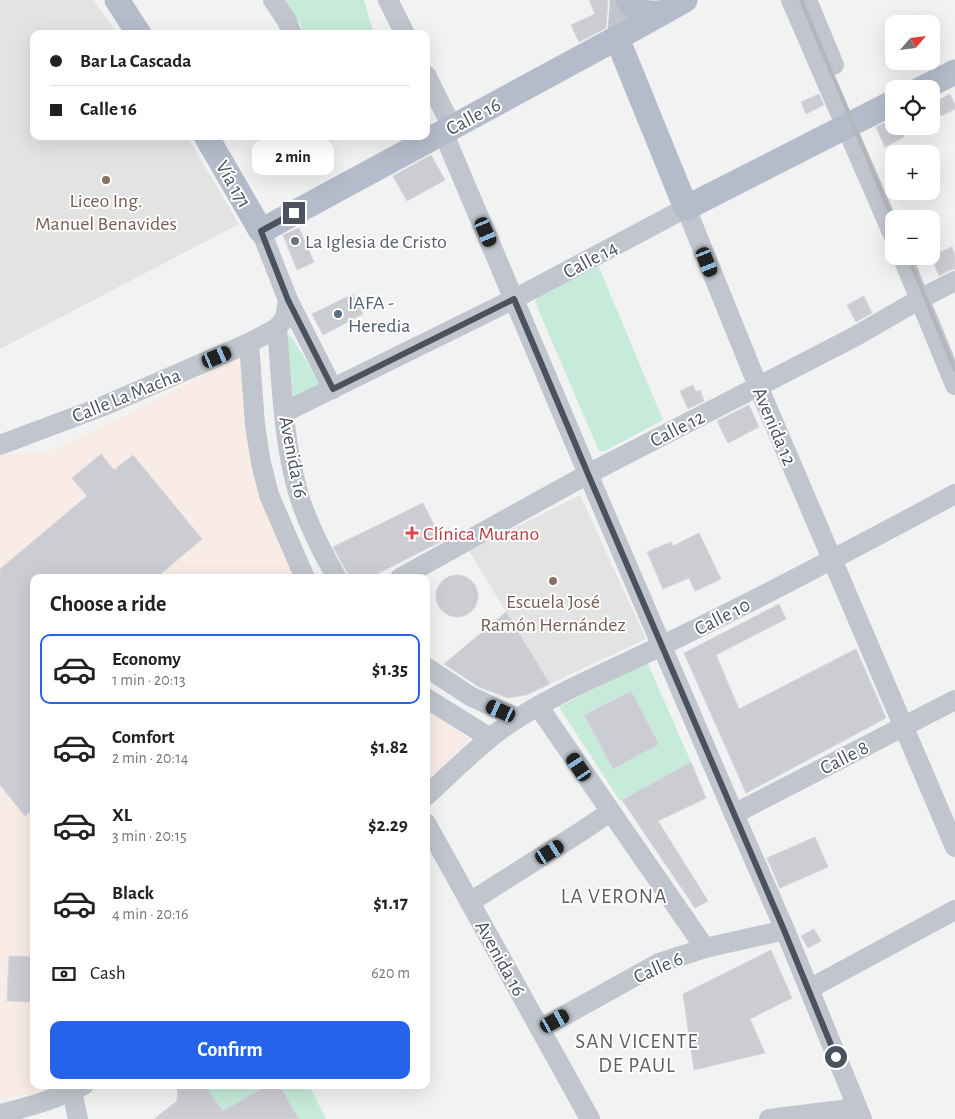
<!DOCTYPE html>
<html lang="en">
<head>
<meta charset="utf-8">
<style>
  :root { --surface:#fff; --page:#f2f2f2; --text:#222; --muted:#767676; --line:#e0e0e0; --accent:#2563eb }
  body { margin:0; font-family:"Alegreya Sans",sans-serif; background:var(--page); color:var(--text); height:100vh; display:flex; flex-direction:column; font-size:19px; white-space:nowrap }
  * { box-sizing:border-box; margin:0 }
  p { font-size:16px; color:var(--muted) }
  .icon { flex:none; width:28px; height:28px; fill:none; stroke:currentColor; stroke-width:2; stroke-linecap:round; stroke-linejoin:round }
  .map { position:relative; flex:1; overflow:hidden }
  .side { position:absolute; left:30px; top:574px; width:400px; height:515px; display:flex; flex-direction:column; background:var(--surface); border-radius:10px; box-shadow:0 5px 20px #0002 }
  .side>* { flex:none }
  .banner { position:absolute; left:30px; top:30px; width:400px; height:110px; border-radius:10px; box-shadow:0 5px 20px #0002; display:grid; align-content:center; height:110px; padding:0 20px; background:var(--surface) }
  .needle { width:32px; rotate:62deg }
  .buttons { position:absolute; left:885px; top:15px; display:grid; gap:10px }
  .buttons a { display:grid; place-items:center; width:55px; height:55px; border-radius:10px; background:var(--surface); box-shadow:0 5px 20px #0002; font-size:25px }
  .end { position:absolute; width:22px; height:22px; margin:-11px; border:6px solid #4b515d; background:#fff; box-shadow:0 0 0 2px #fff }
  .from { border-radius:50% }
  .bubble { position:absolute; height:35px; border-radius:10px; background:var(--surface); box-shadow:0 5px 20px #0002; font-size:16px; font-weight:700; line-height:35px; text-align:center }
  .car { position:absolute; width:15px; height:30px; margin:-15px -8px; border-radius:6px; box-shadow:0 0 4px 1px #0007; background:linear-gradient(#222 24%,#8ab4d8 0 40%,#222 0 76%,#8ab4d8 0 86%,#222 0) }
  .banner b { display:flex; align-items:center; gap:18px; height:48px; font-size:19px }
  .banner b+b { border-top:1px solid var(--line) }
  .banner i { width:12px; height:12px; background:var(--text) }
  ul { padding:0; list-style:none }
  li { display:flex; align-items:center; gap:15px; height:70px; margin:0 10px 8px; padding:0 10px; border:2px solid transparent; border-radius:10px }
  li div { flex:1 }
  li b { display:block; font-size:19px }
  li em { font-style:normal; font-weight:700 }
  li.on { border-color:var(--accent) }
  li>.icon { width:45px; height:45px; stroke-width:1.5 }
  h2 { padding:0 20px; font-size:22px; line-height:60px }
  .pay { display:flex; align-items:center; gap:12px; height:55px; padding:0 20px; font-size:19px }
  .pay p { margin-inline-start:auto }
  .cta { display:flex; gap:10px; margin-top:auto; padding:10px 20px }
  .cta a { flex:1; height:58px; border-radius:10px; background:var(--accent); color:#fff; font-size:20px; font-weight:700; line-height:58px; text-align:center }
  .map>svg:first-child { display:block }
</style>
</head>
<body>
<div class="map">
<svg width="955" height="1119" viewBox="0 0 955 1119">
  <rect width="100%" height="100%" fill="#f3f2f2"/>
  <!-- education -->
  <g fill="#e4e3e3">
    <polygon points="0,0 93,0 118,34 34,34 34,136 187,136 239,224 0,349"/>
    <polygon points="580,495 646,639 550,684 469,551"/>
  </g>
  <!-- medical -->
  <g fill="#f9ebe6">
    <polygon points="231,360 242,364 299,577 34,578 34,1085 50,1085 35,1092 0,1100 0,455 48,452 147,405"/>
    <polygon points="426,710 470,739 426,782"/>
  </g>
  <!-- green -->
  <g fill="#c6ebdb" fill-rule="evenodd">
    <polygon points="285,0 364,0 374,34 303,34 301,25"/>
    <polygon points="598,265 663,420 605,451 599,451 535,302 538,295"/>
    <polygon points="289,334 312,369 321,386 293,400 287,345"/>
    <path d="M 647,662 L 691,762 L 620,801 L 559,707 ZM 631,691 L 659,744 L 613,769 L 584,715 Z"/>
    <polygon points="204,1085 268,1085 234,1105 242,1119 228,1119"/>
    <polygon points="279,1085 309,1085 326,1119 299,1119"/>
  </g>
  <!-- building -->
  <g fill="#cccdd3" stroke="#d6d7dc">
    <polygon points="589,0 608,0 606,28 579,42 571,25 595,14"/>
    <polygon points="819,94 824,105 806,114 801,102"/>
    <polygon points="950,94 955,105 955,109 941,116 935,102"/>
    <polygon points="894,118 894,126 898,126 904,137 885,147 876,127"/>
    <polygon points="431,155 445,180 407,201 393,176"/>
    <polygon points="299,228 314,262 297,270 283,235"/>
    <polygon points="952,247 955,255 955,269 950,270 939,276 931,256"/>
    <polygon points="353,294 363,314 323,335 312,314"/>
    <polygon points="864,296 872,313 856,322 847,305"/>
    <polygon points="693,385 696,392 700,390 704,401 688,409 680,391"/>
    <polygon points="749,405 759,427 728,443 717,421"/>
    <polygon points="101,454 114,470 133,455 202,539 156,578 34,578 34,808 25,816 0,785 0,569 87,496 72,478"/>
    <polygon points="423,503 442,541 369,578 349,578 347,572 333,547"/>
    <polygon points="699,533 721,579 695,591 689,578 663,589 647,552 671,542 673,546"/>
    <circle cx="457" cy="596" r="21"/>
    <polygon points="779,604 786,619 716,655 739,709 856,649 886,718 746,793 684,653"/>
    <polygon points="506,612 550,684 526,695 508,698 479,687 444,664"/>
    <polygon points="631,691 659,744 613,769 584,715"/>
    <polygon points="691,762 706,798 658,821 708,901 695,908 622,800"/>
    <polygon points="815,837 828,867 780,888 767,858"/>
    <polygon points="814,929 821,941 808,948 801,936"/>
    <polygon points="771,950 792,998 750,1019 765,1053 694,1070 683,994"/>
    <polygon points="9,956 34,957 34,1002 7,1001"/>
    <polygon points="178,1085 204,1085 223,1111 268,1085 279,1085 299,1119 154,1119 177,1101"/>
  </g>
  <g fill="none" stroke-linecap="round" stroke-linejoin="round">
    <!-- minor -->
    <g stroke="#c1c6ce" stroke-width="20">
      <polyline points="273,0 287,21 292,34"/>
      <polyline points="388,0 405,34"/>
      <polyline points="791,0 894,237"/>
      <polyline points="807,0 834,65"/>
      <polyline points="617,38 620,0"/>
      <polyline points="426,75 452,127"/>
      <polyline points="443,132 588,474 734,814 785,930 862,1119"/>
      <polyline points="261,231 288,300 333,389"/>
      <polyline points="902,256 955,385"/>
      <path d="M 277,328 C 282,385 283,447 301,502 C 310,528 323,554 337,578"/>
      <polyline points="249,343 255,425 261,463 269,495 305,578"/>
      <polyline points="285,412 514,299 686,208 758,386 955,847"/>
      <polyline points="0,445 101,407 249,343 277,328 285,318 288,300"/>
      <polyline points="400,578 588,474 856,336 920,299 955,281"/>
      <polyline points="426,667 470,696 517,718"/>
      <polyline points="426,698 490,738"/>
      <polyline points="538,706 705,948"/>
      <path d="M 426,796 C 456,769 484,739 518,718 C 564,689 615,669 663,645 C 762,597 859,546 955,494"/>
      <polyline points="734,814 955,700"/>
      <polyline points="426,823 590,1119"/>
      <polyline points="470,902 582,831 610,812"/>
      <polyline points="809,989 955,910"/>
      <polyline points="540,1029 659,963 705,948 785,930"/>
      <polyline points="72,1091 78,1119"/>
      <path d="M 0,1114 C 29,1107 58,1099 84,1085"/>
      <polyline points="769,1119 857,1108"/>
    </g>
    <!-- major -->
    <g stroke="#b4bccc" stroke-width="25">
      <polyline points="117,0 139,34"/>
      <path d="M 628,0 C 638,14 646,13 662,13"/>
      <polyline points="617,38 686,208 894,102"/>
      <polyline points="921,89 955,72"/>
      <polyline points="206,136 261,231 617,38 685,0"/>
    </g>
    <!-- rail -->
    <g stroke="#b4b6bb" stroke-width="4">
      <polyline points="801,0 894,222"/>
      <polyline points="908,256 955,370"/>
    </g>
  </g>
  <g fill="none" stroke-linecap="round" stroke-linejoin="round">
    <!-- route -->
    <polyline stroke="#4b515d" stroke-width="6" points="294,213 261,231 288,300 333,389 514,299 588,474 784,930 836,1057"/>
  </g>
  <!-- markers -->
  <g fill="#8d6e63" stroke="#fff" stroke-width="2">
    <circle cx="106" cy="180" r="5"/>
    <circle cx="553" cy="581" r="5"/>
  </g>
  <circle fill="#6b7280" stroke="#fff" stroke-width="2" cx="295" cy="241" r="5"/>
  <circle fill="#5c6f8a" stroke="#fff" stroke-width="2" cx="338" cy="314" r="5"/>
  <path fill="#e0444e" stroke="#fff" stroke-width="2" d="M409.5 525.5h5v5h5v5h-5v5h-5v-5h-5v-5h5z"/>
  <g text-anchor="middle" stroke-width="4" stroke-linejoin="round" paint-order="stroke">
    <!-- street labels -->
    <g font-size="20" fill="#4b515d" stroke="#fff">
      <text transform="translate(473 116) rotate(-28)" y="7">Calle 16</text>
      <text transform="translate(234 184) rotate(60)" y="7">Vía 171</text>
      <text transform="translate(590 259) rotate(-28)" y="7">Calle 14</text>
      <text transform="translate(126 395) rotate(-22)" y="7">Calle La Macha</text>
      <text transform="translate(775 426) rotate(67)" y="7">Avenida 12</text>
      <text transform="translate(677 428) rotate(-27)" y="7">Calle 12</text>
      <text transform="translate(294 457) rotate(79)" y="7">Avenida 16</text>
      <text transform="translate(722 616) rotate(-27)" y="7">Calle 10</text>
      <text transform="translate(844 757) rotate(-27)" y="7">Calle 8</text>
      <text transform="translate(501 958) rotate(61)" y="7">Avenida 16</text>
      <text transform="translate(658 967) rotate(-24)" y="7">Calle 6</text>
    </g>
    <!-- education labels -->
    <g font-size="20" fill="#785e54" stroke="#fff">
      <text x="106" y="207">Liceo Ing.<tspan x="106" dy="23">Manuel Benavides</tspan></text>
      <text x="553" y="608">Escuela José<tspan x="553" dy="23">Ramón Hernández</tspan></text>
    </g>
    <!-- worship labels -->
    <g font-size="20" fill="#5b616d" stroke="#fff" text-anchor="start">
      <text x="305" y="248">La Iglesia de Cristo</text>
    </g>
    <!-- service labels -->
    <g font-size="20" fill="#4e5e75" stroke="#fff" text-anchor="start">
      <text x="348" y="309">IAFA -<tspan x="348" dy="23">Heredia</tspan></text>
    </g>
    <!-- health labels -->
    <g font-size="20" fill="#be3a42" stroke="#fff" text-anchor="start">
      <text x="423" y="540">Clínica Murano</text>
    </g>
    <!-- neighbourhood labels -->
    <g font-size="21" letter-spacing="1" fill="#5e6065" stroke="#fff">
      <text x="614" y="903">LA VERONA</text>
      <text x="637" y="1048">SAN VICENTE<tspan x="637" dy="24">DE PAUL</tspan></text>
    </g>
  </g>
</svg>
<div class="buttons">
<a><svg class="needle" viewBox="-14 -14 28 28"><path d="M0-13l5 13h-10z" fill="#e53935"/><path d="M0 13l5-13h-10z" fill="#767676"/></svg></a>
<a><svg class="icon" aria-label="locate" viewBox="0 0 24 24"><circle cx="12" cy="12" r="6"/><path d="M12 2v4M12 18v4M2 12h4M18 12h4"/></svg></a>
<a>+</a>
<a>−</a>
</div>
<i class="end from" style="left:836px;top:1057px"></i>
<i class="end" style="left:294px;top:213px"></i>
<div class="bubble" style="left:252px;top:140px;width:82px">2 min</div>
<i class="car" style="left:486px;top:232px;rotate:157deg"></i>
<i class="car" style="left:707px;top:262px;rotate:158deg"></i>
<i class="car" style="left:217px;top:357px;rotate:67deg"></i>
<i class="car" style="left:501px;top:711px;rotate:295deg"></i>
<i class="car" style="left:579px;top:767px;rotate:326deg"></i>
<i class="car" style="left:550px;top:852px;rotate:58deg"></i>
<i class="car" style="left:555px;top:1021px;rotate:61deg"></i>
<div class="banner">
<b><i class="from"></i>Bar La Cascada</b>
<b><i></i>Calle 16</b>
</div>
<section class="side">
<h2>Choose a ride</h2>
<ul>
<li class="on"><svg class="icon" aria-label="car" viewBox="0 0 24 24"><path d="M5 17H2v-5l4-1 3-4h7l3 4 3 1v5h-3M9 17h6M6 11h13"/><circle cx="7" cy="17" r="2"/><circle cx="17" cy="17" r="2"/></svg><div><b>Economy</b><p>1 min · 20:13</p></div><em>$1.35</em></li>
<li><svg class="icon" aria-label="car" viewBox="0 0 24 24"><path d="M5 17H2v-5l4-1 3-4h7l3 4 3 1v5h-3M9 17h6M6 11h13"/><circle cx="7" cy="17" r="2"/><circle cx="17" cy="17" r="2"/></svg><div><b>Comfort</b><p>2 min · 20:14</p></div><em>$1.82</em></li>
<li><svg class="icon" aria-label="car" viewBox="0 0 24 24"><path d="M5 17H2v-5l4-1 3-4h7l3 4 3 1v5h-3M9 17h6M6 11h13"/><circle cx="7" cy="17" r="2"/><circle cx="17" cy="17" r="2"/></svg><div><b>XL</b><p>3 min · 20:15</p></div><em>$2.29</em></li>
<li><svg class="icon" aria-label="car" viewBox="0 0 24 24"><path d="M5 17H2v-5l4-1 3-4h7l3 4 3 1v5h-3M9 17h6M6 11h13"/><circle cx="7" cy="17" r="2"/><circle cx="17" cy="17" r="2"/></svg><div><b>Black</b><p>4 min · 20:16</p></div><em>$1.17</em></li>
</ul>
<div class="pay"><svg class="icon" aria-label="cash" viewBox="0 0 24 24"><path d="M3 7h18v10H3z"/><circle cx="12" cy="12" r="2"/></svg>Cash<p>620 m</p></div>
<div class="cta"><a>Confirm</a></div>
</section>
</div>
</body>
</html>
